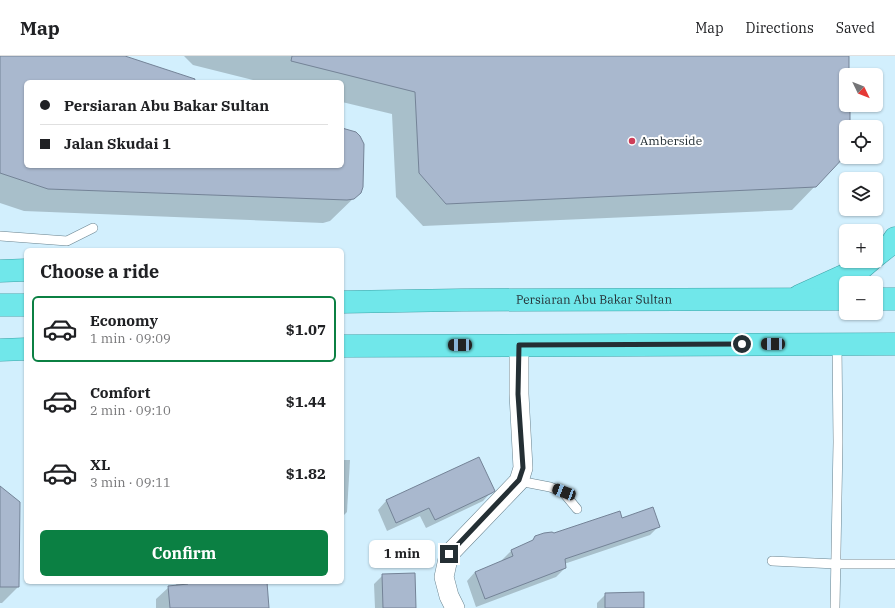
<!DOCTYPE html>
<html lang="en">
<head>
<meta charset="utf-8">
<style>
  :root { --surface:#fff; --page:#f6f6f6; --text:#202124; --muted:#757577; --line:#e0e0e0; --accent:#0b8043 }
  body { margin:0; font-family:"IBM Plex Serif",serif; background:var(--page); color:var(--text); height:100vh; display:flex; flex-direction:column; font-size:15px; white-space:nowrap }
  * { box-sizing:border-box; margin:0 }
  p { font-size:13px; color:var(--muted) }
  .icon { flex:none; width:22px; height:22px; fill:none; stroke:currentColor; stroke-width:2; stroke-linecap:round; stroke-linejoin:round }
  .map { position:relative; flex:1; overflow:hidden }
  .details { position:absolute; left:24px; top:192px; width:320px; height:336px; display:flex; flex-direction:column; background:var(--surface); border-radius:6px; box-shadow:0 1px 3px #0004 }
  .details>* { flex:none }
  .hud { position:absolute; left:24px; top:24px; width:320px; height:88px; border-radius:6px; box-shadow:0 1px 3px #0004; display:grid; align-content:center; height:88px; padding:0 16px; background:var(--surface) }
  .needle { width:26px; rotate:133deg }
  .buttons { position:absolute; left:839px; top:12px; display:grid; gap:8px }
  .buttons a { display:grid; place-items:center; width:44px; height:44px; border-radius:6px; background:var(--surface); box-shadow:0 1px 3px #0004; font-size:20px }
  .end { position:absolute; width:18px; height:18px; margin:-9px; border:5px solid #242f34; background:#fff; box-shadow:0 0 0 2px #fff }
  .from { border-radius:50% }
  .bubble { position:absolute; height:28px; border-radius:6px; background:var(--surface); box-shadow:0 1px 3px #0004; font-size:13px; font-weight:700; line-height:28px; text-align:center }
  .car { position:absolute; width:12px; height:24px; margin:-12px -6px; border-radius:5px; box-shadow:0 0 3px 1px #0007; background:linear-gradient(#222 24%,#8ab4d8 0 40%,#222 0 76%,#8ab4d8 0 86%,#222 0) }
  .hud b { display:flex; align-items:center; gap:14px; height:38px; font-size:15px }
  .hud b+b { border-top:1px solid var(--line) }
  .hud i { width:10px; height:10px; background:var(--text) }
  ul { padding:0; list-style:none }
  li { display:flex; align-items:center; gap:12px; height:66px; margin:0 8px 6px; padding:0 8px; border:2px solid transparent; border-radius:6px }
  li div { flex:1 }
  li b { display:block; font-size:15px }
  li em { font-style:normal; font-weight:700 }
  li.current { border-color:var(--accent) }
  li>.icon { width:36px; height:36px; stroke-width:1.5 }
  h2 { padding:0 16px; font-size:18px; line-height:48px }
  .cta { display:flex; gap:8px; margin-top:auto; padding:8px 16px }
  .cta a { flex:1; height:46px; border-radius:6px; background:var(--accent); color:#fff; font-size:16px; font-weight:700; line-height:46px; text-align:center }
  header { display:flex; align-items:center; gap:24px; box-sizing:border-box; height:56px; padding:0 20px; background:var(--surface); border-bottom:1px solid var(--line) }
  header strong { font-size:19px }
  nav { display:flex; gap:22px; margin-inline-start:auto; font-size:14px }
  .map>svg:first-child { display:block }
</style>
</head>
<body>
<header>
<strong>Map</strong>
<nav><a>Map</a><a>Directions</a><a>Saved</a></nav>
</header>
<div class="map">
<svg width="895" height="552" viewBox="0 0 895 552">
  <rect width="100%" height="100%" fill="#d2effd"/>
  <!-- shadow -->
  <g fill="#0003">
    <polygon points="0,0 121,0 201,26 26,26 26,110 342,110 342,72 360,136 330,165 323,167 24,155 0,147"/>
    <polygon points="184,0 848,0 848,19 846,19 846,49 849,49 849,71 846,71 846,98 792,154 423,170 396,141 392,58 342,46 342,26 261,26 193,9"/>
    <polygon points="478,402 493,434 483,445 426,472 420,460 387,475 378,454 386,445"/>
    <polygon points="342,404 350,404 347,456 342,461"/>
    <polygon points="0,435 18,531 2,547 0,547"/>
    <polygon points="622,463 659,470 650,479 564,508 565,512 556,521 476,551 467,525 475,516 503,505 502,504 511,495 531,486 536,481 554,478"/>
    <polygon points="383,519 415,552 422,552 375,552 374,528"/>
    <polygon points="178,526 266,526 268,552 156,552 156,543 169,531 175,530"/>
    <polygon points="606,538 643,552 597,552 597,547"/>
  </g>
  <!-- building -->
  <g fill="#a9b8ce" stroke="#748397">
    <polygon points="0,0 125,0 195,23 194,26 26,26 26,110 342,110 342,72 356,76 360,80 364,88 363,131 361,137 354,143 347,144 48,133 0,117"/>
    <polygon points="292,0 849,0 849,19 846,19 846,49 850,49 850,71 846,71 846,99 816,131 446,148 419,117 415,36 291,5"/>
    <polygon points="479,401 495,435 492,437 435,464 429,452 396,467 386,444"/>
    <polygon points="0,430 20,446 19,531 0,531"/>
    <polygon points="653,451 660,471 565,503 566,512 485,543 475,516 513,500 511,494 533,484 535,480 544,477 552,476 554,477 620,455 622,462"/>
    <polygon points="415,517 416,552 383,552 382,518"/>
    <polygon points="188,526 267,526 269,552 170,552 168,530 188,528"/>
    <polygon points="644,536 644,552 605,552 605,537"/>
  </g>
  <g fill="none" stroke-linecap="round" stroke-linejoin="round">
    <!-- service casing -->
    <g stroke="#68828e" stroke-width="10">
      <g id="service">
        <polyline points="0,180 67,185 93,172"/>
        <polyline points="519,425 550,431 563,436 577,453"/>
        <polyline points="772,505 836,508 895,508"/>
        <polyline points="835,552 838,386 837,288"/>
      </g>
    </g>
    <!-- minor casing -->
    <g stroke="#68828e" stroke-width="20">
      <polyline id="minor" points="455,552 449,540 444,521 449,498 519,425 523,412 519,338 519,289"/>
    </g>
    <!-- trunk casing -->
    <g stroke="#3fa3a7" stroke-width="23">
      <g id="trunk">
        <polyline points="876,200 891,188 895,182"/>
        <polyline points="0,215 26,214"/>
        <polyline points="799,240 863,211 870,205"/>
        <polyline points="876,243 895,243"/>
        <path id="s1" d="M 342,246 L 461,244 L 846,243"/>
        <polyline points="0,249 26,249"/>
        <polyline points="342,290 895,288"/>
        <polyline points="0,294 26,293"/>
      </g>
    </g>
    <!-- service -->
    <use href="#service" stroke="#fff" stroke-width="9"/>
    <!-- minor -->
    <use href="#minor" stroke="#fff" stroke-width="19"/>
    <!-- trunk -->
    <use href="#trunk" stroke="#70e7ea" stroke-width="22"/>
  </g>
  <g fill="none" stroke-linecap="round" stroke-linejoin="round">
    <!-- route -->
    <polyline stroke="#242f34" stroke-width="5" points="449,498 519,424 523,412 518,338 519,289 742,288"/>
  </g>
  <!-- markers -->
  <circle fill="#ce3e59" stroke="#fff" stroke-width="1.5" cx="632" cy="85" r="4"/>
  <g text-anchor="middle" stroke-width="4" stroke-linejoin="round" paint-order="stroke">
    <!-- poi labels -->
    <g font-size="12" fill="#242f34" stroke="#fff" text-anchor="start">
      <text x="640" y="89">Amberside</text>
    </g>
    <!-- street labels -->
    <g font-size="12" fill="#242f34" stroke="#fff">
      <text dy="4" stroke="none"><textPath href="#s1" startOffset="252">Persiaran Abu Bakar Sultan</textPath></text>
    </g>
  </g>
</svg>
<div class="buttons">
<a><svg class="needle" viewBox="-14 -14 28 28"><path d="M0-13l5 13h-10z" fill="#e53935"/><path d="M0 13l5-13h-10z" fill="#757577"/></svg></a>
<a><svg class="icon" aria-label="locate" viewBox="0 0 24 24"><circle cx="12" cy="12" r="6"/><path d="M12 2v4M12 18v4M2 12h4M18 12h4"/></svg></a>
<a><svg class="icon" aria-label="layers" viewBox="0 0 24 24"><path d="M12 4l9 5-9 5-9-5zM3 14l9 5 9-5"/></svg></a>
<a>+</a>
<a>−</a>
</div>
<i class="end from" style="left:742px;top:288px"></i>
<i class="end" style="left:449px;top:498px"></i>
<div class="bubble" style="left:369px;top:484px;width:66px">1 min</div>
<i class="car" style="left:773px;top:288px;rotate:270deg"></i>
<i class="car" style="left:460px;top:289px;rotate:270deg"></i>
<i class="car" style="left:564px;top:436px;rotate:291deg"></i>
<div class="hud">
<b><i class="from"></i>Persiaran Abu Bakar Sultan</b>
<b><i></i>Jalan Skudai 1</b>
</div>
<section class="details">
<h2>Choose a ride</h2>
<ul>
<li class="current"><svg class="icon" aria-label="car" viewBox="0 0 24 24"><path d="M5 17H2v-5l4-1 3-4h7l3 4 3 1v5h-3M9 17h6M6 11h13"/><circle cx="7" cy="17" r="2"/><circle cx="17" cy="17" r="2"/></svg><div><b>Economy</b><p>1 min · 09:09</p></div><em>$1.07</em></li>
<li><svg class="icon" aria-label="car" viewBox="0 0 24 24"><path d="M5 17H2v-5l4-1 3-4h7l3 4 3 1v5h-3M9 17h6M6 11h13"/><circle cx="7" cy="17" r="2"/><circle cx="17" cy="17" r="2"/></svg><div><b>Comfort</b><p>2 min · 09:10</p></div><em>$1.44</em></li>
<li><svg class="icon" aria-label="car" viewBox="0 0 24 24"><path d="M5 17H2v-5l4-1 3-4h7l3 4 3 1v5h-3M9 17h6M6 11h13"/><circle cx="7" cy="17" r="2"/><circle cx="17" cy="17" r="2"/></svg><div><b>XL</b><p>3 min · 09:11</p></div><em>$1.82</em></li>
</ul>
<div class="cta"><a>Confirm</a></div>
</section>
</div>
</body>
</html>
